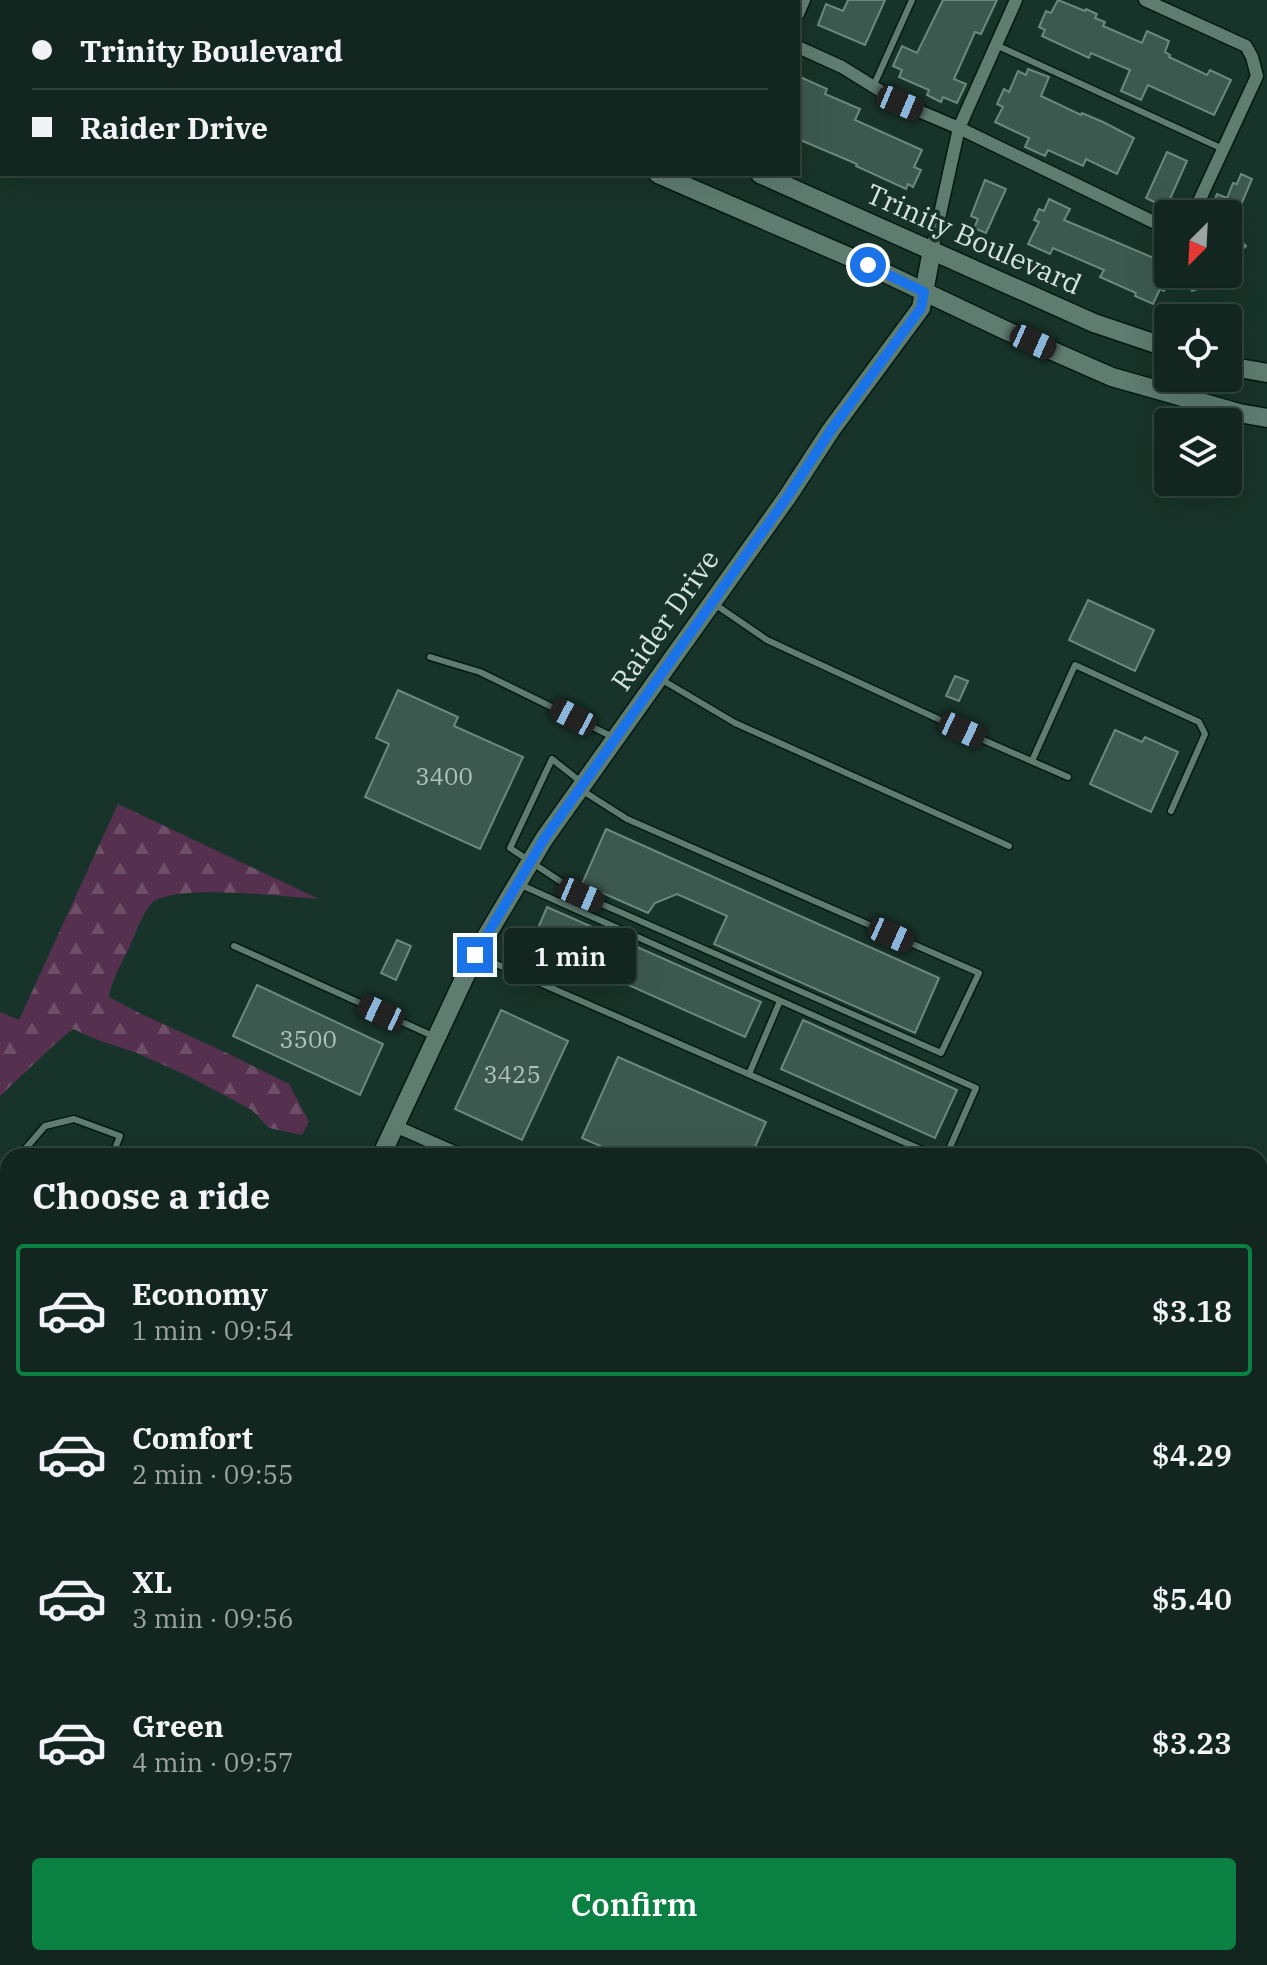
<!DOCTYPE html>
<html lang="en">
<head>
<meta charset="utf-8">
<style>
  :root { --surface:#12261f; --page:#1b2e28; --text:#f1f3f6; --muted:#9ca5a4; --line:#31433d; --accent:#0b8043 }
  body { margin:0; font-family:"IBM Plex Serif",serif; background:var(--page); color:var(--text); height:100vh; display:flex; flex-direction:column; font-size:30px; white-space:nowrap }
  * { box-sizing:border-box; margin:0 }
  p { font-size:26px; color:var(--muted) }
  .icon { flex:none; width:44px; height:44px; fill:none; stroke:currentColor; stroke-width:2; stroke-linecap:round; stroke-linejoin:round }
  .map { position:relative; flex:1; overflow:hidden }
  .details { position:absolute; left:0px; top:1148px; width:1268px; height:818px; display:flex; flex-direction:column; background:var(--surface); border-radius:24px 24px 0 0; box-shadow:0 8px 32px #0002,0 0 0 2px var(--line) }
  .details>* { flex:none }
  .top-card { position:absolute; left:0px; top:0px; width:800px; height:176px; box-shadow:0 8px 32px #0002,0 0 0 2px var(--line); display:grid; align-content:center; height:176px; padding:0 32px; background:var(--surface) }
  .needle { width:52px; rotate:204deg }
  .controls { position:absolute; left:1154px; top:200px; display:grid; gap:16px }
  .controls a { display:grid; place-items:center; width:88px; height:88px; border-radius:8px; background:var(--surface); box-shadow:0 8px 32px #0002,0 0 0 2px var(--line); font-size:40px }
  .end { position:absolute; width:36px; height:36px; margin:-18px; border:10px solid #1a73e8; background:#fff; box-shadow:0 0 0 4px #fff }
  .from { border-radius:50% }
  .bubble { position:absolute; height:56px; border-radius:8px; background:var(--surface); box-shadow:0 8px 32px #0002,0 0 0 2px var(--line); font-size:26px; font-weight:600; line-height:56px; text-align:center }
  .car { position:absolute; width:24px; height:48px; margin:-24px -12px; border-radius:10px; box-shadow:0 0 6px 2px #0007; background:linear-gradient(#222 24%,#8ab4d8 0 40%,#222 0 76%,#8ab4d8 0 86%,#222 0) }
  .top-card b { display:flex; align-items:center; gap:28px; height:76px; font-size:30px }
  .top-card b+b { border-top:2px solid var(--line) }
  .top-card i { width:20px; height:20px; background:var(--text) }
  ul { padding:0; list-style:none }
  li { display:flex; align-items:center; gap:24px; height:132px; margin:0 16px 12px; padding:0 16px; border:4px solid transparent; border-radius:8px }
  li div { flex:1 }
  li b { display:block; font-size:30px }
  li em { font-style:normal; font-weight:600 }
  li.active { border-color:var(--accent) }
  li>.icon { width:72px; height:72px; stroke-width:1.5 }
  h2 { padding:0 32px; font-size:36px; line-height:96px }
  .action { display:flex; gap:16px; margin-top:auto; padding:16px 32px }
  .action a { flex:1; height:92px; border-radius:8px; background:var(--accent); color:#fff; font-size:32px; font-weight:600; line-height:92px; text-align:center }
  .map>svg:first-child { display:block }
</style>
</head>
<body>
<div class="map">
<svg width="1267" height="1965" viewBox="0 0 1267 1965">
  <defs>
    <pattern id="forest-firs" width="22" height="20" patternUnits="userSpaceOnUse" patternTransform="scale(2)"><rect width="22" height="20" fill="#56314f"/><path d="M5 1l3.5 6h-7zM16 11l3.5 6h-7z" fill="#6d4f68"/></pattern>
  </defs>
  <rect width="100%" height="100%" fill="#183329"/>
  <!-- forest -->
  <path fill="url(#forest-firs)" d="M 118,804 L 319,899 C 286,897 177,883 153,902 C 144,910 135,934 130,946 C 122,962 112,979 109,997 L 139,1013 L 229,1054 L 289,1084 L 309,1122 L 302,1135 L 269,1128 L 252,1110 L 188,1076 L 137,1053 L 98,1040 L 73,1029 L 56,1043 L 0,1096 L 0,1012 L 19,1020 Z"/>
  <!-- building -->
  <g fill="#3d594f" stroke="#6c897e" stroke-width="2">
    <polygon points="848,0 885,0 865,45 818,25 826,4 843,11"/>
    <polygon points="943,0 997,0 981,34 975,32 954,79 966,84 957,103 943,97 941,102 927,95 929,90 899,77 902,70 893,66 902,46 917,53"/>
    <polygon points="1058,0 1085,11 1086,9 1097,14 1095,18 1105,22 1103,26 1142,43 1147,31 1169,41 1165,52 1170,55 1169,57 1207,75 1210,70 1231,80 1214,115 1148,85 1141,100 1121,91 1130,70 1091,53 1089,58 1042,36 1045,30 1039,27 1046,11 1051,13"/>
    <polygon points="1028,69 1049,77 1041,96 1081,115 1082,113 1103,122 1134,138 1117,174 1086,159 1083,166 1048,150 1045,156 1025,147 1029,138 995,122 1003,107 997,104 1004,89 1009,92 1018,71 1026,75"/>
    <polygon points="798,76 827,89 825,94 860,109 855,120 922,150 914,167 921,170 913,187 908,184 906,189 856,166 857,164 798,139"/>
    <polygon points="1167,152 1187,161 1166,208 1146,198"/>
    <polygon points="1241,174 1252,179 1235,219 1228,216 1228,214 1211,209 1217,194 1227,198 1233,183 1237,184"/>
    <polygon points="985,180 1006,189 986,233 974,228 978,219 971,216"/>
    <polygon points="1049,199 1070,209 1064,220 1168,264 1168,274 1172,274 1164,291 1160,289 1153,304 1135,296 1136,293 1100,277 1104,270 1053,248 1050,254 1028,244 1039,222 1034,220 1039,209 1044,211"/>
    <polygon points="1228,219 1242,234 1238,238 1246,246 1228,263"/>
    <polygon points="1187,274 1209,274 1212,284 1192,291"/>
    <polygon points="1088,600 1154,630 1135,671 1069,640"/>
    <polygon points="955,676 968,681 959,701 946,696"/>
    <polygon points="398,690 458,717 454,726 523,757 480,849 365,797 389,744 376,738"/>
    <polygon points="1115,730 1142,742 1145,737 1178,752 1151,812 1090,784"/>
    <polygon points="606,829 939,978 915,1033 714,944 727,916 677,894 655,903 648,913 582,884"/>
    <polygon points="547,907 761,1002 745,1037 532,942"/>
    <polygon points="397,940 411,946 396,980 381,973"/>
    <polygon points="257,985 383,1044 360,1095 233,1036"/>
    <polygon points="501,1010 568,1041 522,1140 455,1109"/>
    <polygon points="803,1020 957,1090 935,1138 781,1069"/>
    <polygon points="618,1057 766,1122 751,1156 623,1156 582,1138"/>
  </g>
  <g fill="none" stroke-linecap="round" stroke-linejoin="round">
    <!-- lane casing -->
    <g stroke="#011a12" stroke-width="9">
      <g id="lane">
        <polyline points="996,45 1223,149"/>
        <polyline points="873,87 912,0"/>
        <polyline points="713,603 767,640 990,743 1068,777"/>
        <polyline points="430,657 480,672 613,737"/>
        <polyline points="659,678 735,723 1009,846"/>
        <polyline points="1032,761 1075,665 1199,722 1205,734 1171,811"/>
        <polyline points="581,782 552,759 510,848 581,895 941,1053 979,973 627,819 583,791"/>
        <polyline points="521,885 976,1088 946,1156"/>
        <polyline points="234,946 433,1036"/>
        <polyline points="478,956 936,1156"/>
        <polyline points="749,1074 780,1001"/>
        <polyline points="19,1156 45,1126 74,1119 120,1136 112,1156"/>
        <polyline points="0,1178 8,1169"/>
        <polyline points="0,1199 8,1206"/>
        <polyline points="0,1239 8,1225"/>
        <polyline points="1260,1250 1267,1253"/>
        <polyline points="0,1409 8,1393"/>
        <polyline points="750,1958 766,1965"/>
        <polyline points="838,1958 846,1961"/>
        <polyline points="490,1965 493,1958"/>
        <polyline points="599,1965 602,1958"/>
        <polyline points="703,1965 706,1958"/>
        <polyline points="927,1965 931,1958"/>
        <polyline points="1032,1965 1034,1959 1033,1958"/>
      </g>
    </g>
    <!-- street casing -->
    <g stroke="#011a12" stroke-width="15">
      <g id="street">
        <polyline points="697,0 701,2"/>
        <polyline points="1145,0 1246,46 1252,57 1257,76 1194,212 1191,214"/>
        <polyline points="798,14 804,0"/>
        <polyline points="798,47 842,67 900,103 959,128 1164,227 1168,226"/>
        <polyline points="932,250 959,128 1016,0"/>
        <polyline points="395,1126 463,1156"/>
        <polyline points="1260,1511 1267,1514"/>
      </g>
    </g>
    <!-- secondary casing -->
    <g stroke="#011a12" stroke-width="21">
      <g id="secondary">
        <polyline points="254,0 258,2"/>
        <polyline points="368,0 373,2"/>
        <polyline points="658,174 868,265 1007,331 1112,377 1239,413 1267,418"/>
        <polyline points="760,174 1094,323 1168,348"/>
        <polyline points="1228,366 1267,373"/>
        <polyline points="381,1156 475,955 544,839 788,496 831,430 921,308 932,250"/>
        <polyline points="0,1839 8,1843"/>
        <polyline points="282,1958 299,1965"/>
        <polyline points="10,1965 13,1958"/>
      </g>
    </g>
    <!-- lane -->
    <use href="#lane" stroke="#5f7c71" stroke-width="6"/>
    <!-- street -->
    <use href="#street" stroke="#5f7c71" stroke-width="12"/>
    <!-- secondary -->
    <use href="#secondary" stroke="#5f7c71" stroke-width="18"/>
  </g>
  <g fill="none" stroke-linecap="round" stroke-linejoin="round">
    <!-- route -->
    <polyline stroke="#1a73e8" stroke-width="10" points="475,955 544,839 788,496 831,430 921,308 924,292 868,265"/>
  </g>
  <g text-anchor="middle" stroke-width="7" stroke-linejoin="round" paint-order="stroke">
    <!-- number labels -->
    <g font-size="24" fill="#afc1ba">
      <text x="444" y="785">3400</text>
      <text x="308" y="1048">3500</text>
      <text x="512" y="1083">3425</text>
    </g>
    <!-- street labels -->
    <g font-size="28" fill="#d5e4de" stroke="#183329">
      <text transform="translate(974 239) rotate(24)" y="10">Trinity Boulevard</text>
      <text transform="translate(665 620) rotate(-55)" y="10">Raider Drive</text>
    </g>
  </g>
</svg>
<div class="controls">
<a><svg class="needle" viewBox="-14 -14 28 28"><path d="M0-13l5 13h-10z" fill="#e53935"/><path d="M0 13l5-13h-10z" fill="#9ca5a4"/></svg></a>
<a><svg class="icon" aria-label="locate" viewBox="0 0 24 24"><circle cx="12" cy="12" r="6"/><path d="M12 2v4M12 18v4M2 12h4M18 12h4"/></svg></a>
<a><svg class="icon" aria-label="layers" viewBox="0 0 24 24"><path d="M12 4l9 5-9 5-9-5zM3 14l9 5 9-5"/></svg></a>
</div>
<i class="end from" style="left:868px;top:265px"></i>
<i class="end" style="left:475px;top:955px"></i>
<div class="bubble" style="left:504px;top:928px;width:132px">1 min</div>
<i class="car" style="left:900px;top:103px;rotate:113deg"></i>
<i class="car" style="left:1033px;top:342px;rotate:114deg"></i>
<i class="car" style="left:573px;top:717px;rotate:298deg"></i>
<i class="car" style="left:962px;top:730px;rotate:115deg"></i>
<i class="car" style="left:581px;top:895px;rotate:113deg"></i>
<i class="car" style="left:891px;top:935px;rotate:114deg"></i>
<i class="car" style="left:381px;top:1013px;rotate:295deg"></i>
<div class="top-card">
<b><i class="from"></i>Trinity Boulevard</b>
<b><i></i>Raider Drive</b>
</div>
<section class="details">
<h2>Choose a ride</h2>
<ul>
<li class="active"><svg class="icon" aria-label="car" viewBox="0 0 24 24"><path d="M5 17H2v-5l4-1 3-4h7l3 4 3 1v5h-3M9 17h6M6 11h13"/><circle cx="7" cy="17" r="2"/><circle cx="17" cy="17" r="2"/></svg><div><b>Economy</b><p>1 min · 09:54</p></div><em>$3.18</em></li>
<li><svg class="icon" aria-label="car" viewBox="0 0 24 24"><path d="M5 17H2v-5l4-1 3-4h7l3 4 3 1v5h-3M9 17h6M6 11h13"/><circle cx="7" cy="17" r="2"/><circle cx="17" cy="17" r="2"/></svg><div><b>Comfort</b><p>2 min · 09:55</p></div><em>$4.29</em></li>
<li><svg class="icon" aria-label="car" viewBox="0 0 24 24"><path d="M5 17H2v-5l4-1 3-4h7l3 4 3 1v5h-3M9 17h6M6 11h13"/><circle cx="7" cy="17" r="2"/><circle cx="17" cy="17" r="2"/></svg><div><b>XL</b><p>3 min · 09:56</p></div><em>$5.40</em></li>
<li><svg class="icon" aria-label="car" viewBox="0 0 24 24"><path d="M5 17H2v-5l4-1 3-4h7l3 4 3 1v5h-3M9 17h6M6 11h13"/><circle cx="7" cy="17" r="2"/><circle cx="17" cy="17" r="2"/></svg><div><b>Green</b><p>4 min · 09:57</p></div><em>$3.23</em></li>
</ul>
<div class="action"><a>Confirm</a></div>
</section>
</div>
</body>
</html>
